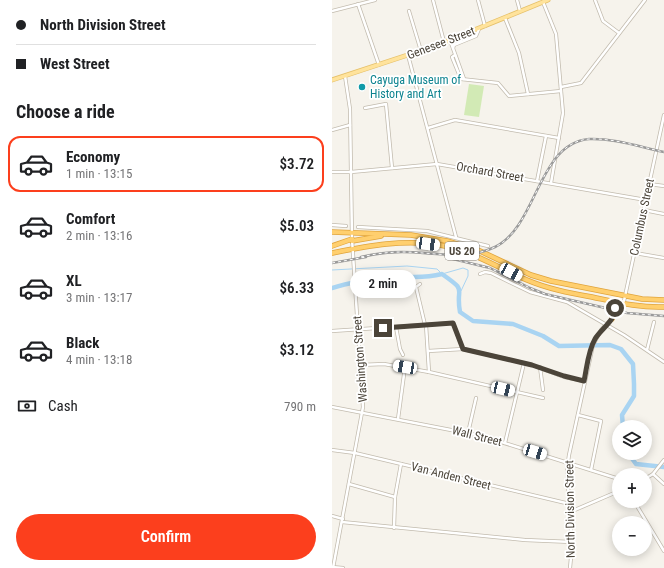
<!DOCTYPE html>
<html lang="en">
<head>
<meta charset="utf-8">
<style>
  :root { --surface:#fff; --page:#f2f2f2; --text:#202124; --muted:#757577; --line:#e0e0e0; --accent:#fc3f1d }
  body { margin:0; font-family:"Roboto Condensed",sans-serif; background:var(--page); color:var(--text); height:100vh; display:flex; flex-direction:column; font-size:15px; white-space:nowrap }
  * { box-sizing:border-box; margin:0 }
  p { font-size:13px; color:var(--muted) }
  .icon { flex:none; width:22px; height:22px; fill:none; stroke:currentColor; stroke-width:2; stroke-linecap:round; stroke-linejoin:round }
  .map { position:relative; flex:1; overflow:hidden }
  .drawer { display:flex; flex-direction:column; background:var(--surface); width:332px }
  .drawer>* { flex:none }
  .hud { display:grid; align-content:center; height:88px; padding:0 16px; background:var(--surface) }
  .controls { position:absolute; left:280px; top:420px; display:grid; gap:8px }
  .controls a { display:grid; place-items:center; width:40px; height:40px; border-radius:50%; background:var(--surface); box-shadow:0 2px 10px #0003; font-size:20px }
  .end { position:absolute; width:18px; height:18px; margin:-9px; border:5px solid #4b4439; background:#fff; box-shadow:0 0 0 2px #fff }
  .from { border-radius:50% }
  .bubble { position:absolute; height:28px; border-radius:14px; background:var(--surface); box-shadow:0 2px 10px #0003; font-size:13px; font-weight:600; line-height:28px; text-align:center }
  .car { position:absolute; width:12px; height:24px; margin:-12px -6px; border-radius:5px; box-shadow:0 0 3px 1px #0007; background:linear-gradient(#fff 24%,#345 0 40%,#fff 0 76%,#345 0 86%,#fff 0) }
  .hud b { display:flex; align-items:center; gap:14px; height:38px; font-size:15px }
  .hud b+b { border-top:1px solid var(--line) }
  .hud i { width:10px; height:10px; background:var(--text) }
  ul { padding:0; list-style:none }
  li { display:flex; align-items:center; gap:12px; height:56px; margin:0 8px 6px; padding:0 8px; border:2px solid transparent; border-radius:12px }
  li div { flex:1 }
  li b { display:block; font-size:15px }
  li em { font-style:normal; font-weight:600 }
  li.current { border-color:var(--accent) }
  li>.icon { width:36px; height:36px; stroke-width:1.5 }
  h2 { padding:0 16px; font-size:18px; line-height:48px }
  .pay { display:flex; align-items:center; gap:10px; height:44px; padding:0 16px; font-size:15px }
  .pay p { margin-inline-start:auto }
  .action { display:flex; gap:8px; margin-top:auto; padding:8px 16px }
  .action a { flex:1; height:46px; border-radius:24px; background:var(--accent); color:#fff; font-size:16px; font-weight:600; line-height:46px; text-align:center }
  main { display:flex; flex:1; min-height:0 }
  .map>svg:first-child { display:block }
</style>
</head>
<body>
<main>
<section class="drawer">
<div class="hud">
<b><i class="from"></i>North Division Street</b>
<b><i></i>West Street</b>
</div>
<h2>Choose a ride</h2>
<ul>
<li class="current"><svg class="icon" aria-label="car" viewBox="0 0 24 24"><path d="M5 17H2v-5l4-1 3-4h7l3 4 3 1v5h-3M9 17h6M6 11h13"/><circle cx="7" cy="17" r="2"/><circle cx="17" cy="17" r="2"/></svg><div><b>Economy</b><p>1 min · 13:15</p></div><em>$3.72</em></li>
<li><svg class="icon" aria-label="car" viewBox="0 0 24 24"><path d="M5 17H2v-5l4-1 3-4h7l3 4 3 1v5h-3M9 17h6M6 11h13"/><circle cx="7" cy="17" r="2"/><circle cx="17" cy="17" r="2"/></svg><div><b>Comfort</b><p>2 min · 13:16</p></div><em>$5.03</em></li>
<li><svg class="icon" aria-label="car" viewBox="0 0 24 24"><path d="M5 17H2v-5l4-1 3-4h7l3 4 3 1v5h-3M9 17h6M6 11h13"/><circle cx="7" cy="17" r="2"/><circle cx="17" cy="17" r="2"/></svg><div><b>XL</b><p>3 min · 13:17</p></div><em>$6.33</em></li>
<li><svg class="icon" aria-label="car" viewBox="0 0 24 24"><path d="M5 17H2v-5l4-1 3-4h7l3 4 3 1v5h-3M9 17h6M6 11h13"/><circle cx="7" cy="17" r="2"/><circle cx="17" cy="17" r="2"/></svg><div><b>Black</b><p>4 min · 13:18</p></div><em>$3.12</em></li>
</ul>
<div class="pay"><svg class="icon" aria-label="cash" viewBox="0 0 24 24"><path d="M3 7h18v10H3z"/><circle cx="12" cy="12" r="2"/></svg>Cash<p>790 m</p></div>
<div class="action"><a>Confirm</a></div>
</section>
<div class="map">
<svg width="332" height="568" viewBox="0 0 332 568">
  <rect width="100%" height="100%" fill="#f6f3ec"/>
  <!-- pitch -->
  <polygon fill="#d2eab5" points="137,84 152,86 147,117 132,115"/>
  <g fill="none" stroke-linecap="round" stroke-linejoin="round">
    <!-- stream -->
    <polyline stroke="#a9d4f2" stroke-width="1" points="0,270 75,266 105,269 110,274 131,268 136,270 136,276 129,291"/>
    <!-- river -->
    <g stroke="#a9d4f2" stroke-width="4.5">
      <path d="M 0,288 C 19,282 41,279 61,277 C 80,276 90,279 110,274 C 137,293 123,285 128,312 L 141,321 L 181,324 L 211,336 L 227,346 L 278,345 L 289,349 L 301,364 L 302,384 L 302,396 L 290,415 L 291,427"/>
      <polyline points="296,453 304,464 332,467"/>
    </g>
    <!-- minor casing -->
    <g stroke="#c2bbae" stroke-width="4">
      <g id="minor">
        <polyline points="101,0 112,42"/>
        <polyline points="146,0 153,26"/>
        <polyline points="185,0 188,11"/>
        <polyline points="263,0 271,21 287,33"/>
        <polyline points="211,2 224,34 231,113 219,183"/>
        <polyline points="26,4 47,65"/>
        <polyline points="0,11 43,0"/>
        <polyline points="77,11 89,51"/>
        <polyline points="173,18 187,53 196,94"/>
        <polyline points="118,40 132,79"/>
        <polyline points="121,48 122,45 144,36 147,29"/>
        <polyline points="76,55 124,237"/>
        <polyline points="123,55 120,57 129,79 166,83 177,96 229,91"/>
        <polyline points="229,87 249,83 313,0"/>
        <polyline points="33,108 54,104 60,168"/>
        <polyline points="96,128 123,120 227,138"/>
        <polyline points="0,130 18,125"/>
        <polyline points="0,172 19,172 105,164 314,200"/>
        <polyline points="205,181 214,136"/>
        <polyline points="317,184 332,186"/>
        <polyline points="312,210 332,214"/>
        <polyline points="0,225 14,226"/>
        <polyline points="26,227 95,231 156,246"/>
        <polyline points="303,253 332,258"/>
        <polyline points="148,274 153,272 159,273 198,292 235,302 292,335 332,362"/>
        <polyline points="88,284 84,287 93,325"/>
        <polyline points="94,325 97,372"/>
        <polyline points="64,327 68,349 71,355"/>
        <polyline points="0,331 121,323 131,349 200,365 232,377 252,381"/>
        <polyline points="315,350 322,322"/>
        <polyline points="96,351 131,349"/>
        <polyline points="28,365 52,364 97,372 211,398"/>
        <polyline points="208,367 211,390"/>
        <polyline points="0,407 150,436 287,479"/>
        <polyline points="246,415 269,421 259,470"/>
        <polyline points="66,419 73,367"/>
        <polyline points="136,433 144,398"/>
        <polyline points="173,443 192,363"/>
        <polyline points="0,450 23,453 238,504"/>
        <polyline points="321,474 332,484"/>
        <polyline points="313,479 321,474 332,460"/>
        <polyline points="17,484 63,497"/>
        <polyline points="302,501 332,551"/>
        <polyline points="238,512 287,491"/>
        <polyline points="0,516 11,519"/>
        <polyline points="10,522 193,540 240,542"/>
        <polyline points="62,528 63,497 69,464"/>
        <polyline points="0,567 11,568"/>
        <polyline points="1,568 31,407 20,239 18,109 13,76"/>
        <polyline points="238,568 240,547 235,469 237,455 261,345 269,330 287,311 292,301 332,115"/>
      </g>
    </g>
    <!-- major casing -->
    <g stroke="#e6c16a" stroke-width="5">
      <polyline id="major" points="0,80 103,46 216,0"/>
    </g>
    <!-- highway casing -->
    <g stroke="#e0a43c" stroke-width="5.5">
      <g id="highway">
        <polyline points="0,232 79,235 115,241 148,251 199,275 219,281 310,299 332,300"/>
        <polyline points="20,241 49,236"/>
        <polyline points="0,246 20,239"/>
        <path d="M 0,253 C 36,246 71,239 108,245 C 141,251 166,268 195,280 C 216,289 238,293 260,297 C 284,302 307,308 332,307"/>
        <polyline points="277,302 283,309 280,319"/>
      </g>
    </g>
    <!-- minor -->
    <use href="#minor" stroke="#fff" stroke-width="2.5"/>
    <!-- major -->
    <use href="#major" stroke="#ffe39c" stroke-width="3.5"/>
    <!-- highway -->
    <use href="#highway" stroke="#ffcf6e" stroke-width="4"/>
    <!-- rail casing -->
    <g stroke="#9a9a9a" stroke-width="2.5">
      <g id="rail">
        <path d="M 29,257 C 42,254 56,252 70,252 C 101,252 134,261 163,247 C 205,227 206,143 257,139 C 282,138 308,147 332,152"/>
        <polyline points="121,259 158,268 198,288 213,294 295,313 332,316"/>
        <polyline points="0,263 34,257"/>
      </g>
    </g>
    <!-- rail -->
    <use href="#rail" stroke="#fff" stroke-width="1" stroke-dasharray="3" stroke-linecap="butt"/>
  </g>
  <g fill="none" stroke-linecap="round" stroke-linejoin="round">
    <!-- route -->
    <path stroke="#4b4439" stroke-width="5" d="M 51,328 L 121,323 L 131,349 L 200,365 L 232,376 L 252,381 C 255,367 256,351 263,339 C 269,329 284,320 283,308"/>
  </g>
  <!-- markers -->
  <circle fill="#0f9aa8" stroke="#fff" stroke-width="1.5" cx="30" cy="87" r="4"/>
  <g text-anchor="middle" stroke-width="3.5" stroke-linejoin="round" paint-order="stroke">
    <!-- shield labels -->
    <rect fill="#fff" stroke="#817c74" stroke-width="1" x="113" y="242" width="34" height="18" rx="3"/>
    <g font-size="11" font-weight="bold" fill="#4b4439">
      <text x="130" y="255">US 20</text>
    </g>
    <!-- street labels -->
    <g font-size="12" fill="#4b4439" stroke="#fff">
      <text transform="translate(109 43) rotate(-21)" y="4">Genesee Street</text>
      <text transform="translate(158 172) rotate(10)" y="4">Orchard Street</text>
      <text transform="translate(310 217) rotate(-78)" y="4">Columbus Street</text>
      <text transform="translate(28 359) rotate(-94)" y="4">Washington Street</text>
      <text transform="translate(145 436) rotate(14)" y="4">Wall Street</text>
      <text transform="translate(119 476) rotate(14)" y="4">Van Anden Street</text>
      <text transform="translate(238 509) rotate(-91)" y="4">North Division Street</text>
    </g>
    <!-- culture labels -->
    <g font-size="12" fill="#0d838f" stroke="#fff" text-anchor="start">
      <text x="38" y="84">Cayuga Museum of<tspan x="38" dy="14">History and Art</tspan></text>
    </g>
  </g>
</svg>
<div class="controls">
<a><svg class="icon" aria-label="layers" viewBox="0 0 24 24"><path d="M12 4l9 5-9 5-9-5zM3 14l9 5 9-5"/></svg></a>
<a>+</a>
<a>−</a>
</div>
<i class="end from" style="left:283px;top:308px"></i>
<i class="end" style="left:51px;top:328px"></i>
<div class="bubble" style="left:18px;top:270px;width:66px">2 min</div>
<i class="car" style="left:96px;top:244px;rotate:98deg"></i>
<i class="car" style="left:179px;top:272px;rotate:118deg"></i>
<i class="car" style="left:73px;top:367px;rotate:280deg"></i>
<i class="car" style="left:171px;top:389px;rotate:103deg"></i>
<i class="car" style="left:203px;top:452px;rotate:107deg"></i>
</div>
</main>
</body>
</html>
